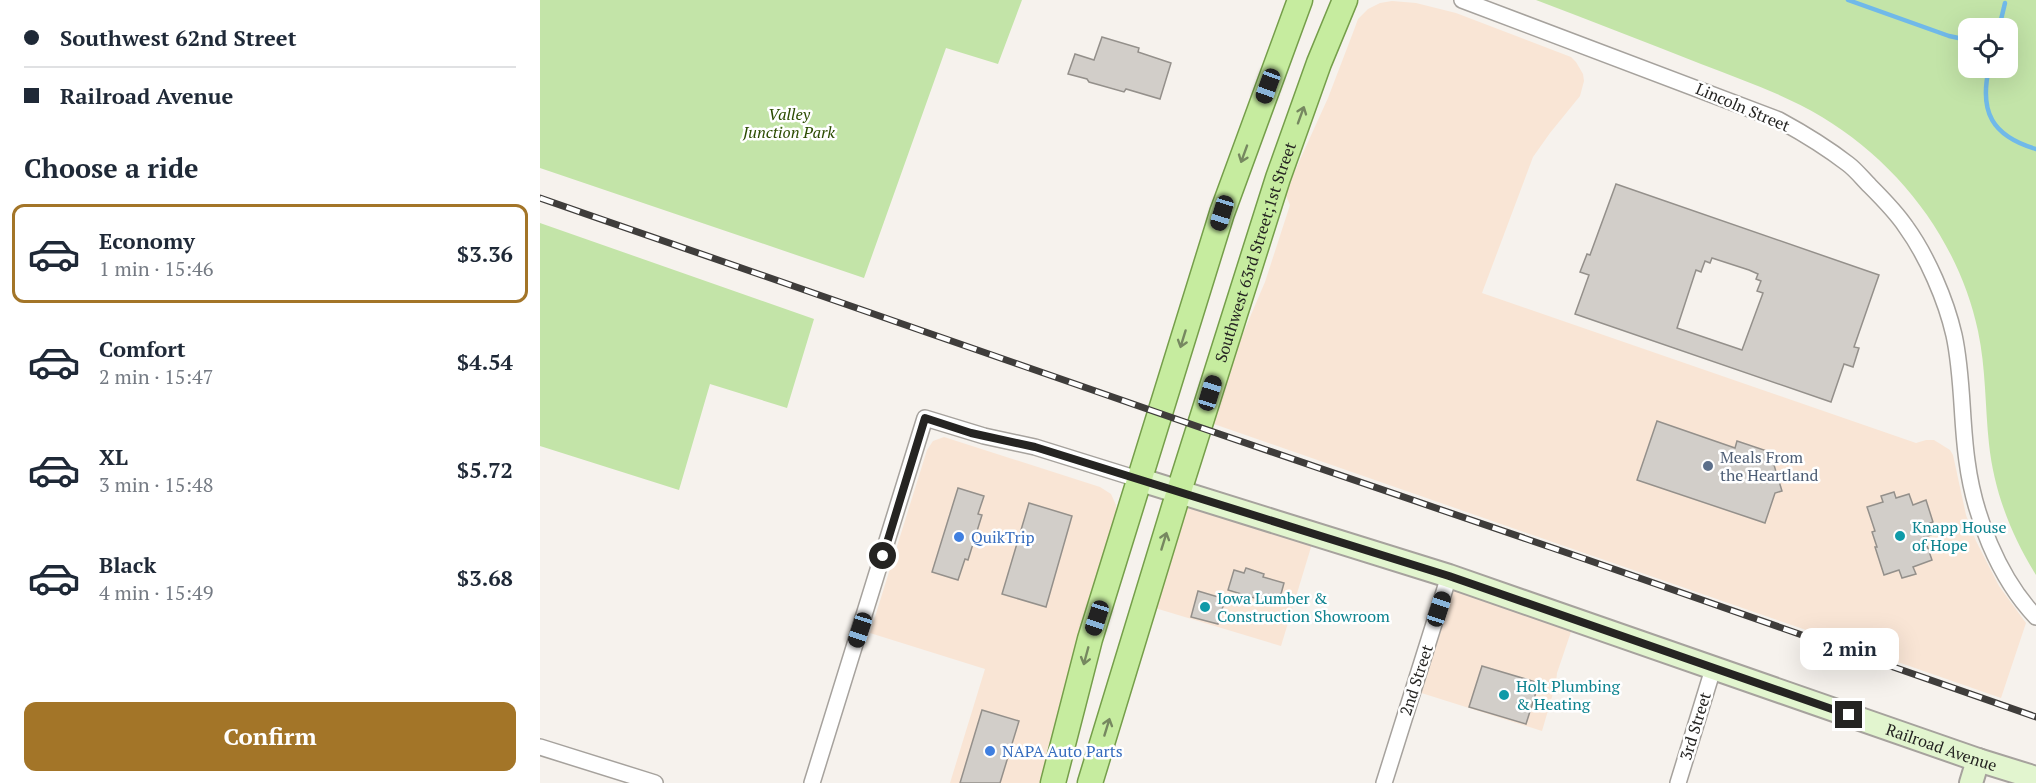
<!DOCTYPE html>
<html lang="en">
<head>
<meta charset="utf-8">
<style>
  :root { --surface:#fff; --page:#f6f6f7; --text:#1f2937; --muted:#747a83; --line:#e0e1e3; --accent:#a37528 }
  body { margin:0; font-family:"PT Serif",serif; background:var(--page); color:var(--text); height:100vh; display:flex; flex-direction:column; font-size:22px; white-space:nowrap }
  * { box-sizing:border-box; margin:0 }
  p { font-size:20px; color:var(--muted) }
  .icon { flex:none; width:33px; height:33px; fill:none; stroke:currentColor; stroke-width:2; stroke-linecap:round; stroke-linejoin:round }
  .map { position:relative; flex:1; overflow:hidden }
  .sheet { display:flex; flex-direction:column; background:var(--surface); width:540px }
  .sheet>* { flex:none }
  .top-card { display:grid; align-content:center; height:132px; padding:0 24px; background:var(--surface) }
  .buttons { position:absolute; left:1418px; top:18px; display:grid; gap:12px }
  .buttons a { display:grid; place-items:center; width:60px; height:60px; border-radius:12px; background:var(--surface); box-shadow:0 6px 24px #0002; font-size:30px }
  .end { position:absolute; width:27px; height:27px; margin:-14px; border:8px solid #252422; background:#fff; box-shadow:0 0 0 3px #fff }
  .from { border-radius:50% }
  .bubble { position:absolute; height:42px; border-radius:12px; background:var(--surface); box-shadow:0 6px 24px #0002; font-size:20px; font-weight:700; line-height:42px; text-align:center }
  .car { position:absolute; width:18px; height:36px; margin:-18px -9px; border-radius:8px; box-shadow:0 0 4px 2px #0007; background:linear-gradient(#222 24%,#8ab4d8 0 40%,#222 0 76%,#8ab4d8 0 86%,#222 0) }
  .top-card b { display:flex; align-items:center; gap:21px; height:57px; font-size:22px }
  .top-card b+b { border-top:2px solid var(--line) }
  .top-card i { width:15px; height:15px; background:var(--text) }
  ul { padding:0; list-style:none }
  li { display:flex; align-items:center; gap:18px; height:99px; margin:0 12px 9px; padding:0 12px; border:3px solid transparent; border-radius:12px }
  li div { flex:1 }
  li b { display:block; font-size:22px }
  li em { font-style:normal; font-weight:700 }
  li.selected { border-color:var(--accent) }
  li>.icon { width:54px; height:54px; stroke-width:1.5 }
  h2 { padding:0 24px; font-size:27px; line-height:72px }
  .primary-button { display:flex; gap:12px; margin-top:auto; padding:12px 24px }
  .primary-button a { flex:1; height:69px; border-radius:12px; background:var(--accent); color:#fff; font-size:24px; font-weight:700; line-height:69px; text-align:center }
  main { display:flex; flex:1; min-height:0 }
  .map>svg:first-child { display:block }
</style>
</head>
<body>
<main>
<section class="sheet">
<div class="top-card">
<b><i class="from"></i>Southwest 62nd Street</b>
<b><i></i>Railroad Avenue</b>
</div>
<h2>Choose a ride</h2>
<ul>
<li class="selected"><svg class="icon" aria-label="car" viewBox="0 0 24 24"><path d="M5 17H2v-5l4-1 3-4h7l3 4 3 1v5h-3M9 17h6M6 11h13"/><circle cx="7" cy="17" r="2"/><circle cx="17" cy="17" r="2"/></svg><div><b>Economy</b><p>1 min · 15:46</p></div><em>$3.36</em></li>
<li><svg class="icon" aria-label="car" viewBox="0 0 24 24"><path d="M5 17H2v-5l4-1 3-4h7l3 4 3 1v5h-3M9 17h6M6 11h13"/><circle cx="7" cy="17" r="2"/><circle cx="17" cy="17" r="2"/></svg><div><b>Comfort</b><p>2 min · 15:47</p></div><em>$4.54</em></li>
<li><svg class="icon" aria-label="car" viewBox="0 0 24 24"><path d="M5 17H2v-5l4-1 3-4h7l3 4 3 1v5h-3M9 17h6M6 11h13"/><circle cx="7" cy="17" r="2"/><circle cx="17" cy="17" r="2"/></svg><div><b>XL</b><p>3 min · 15:48</p></div><em>$5.72</em></li>
<li><svg class="icon" aria-label="car" viewBox="0 0 24 24"><path d="M5 17H2v-5l4-1 3-4h7l3 4 3 1v5h-3M9 17h6M6 11h13"/><circle cx="7" cy="17" r="2"/><circle cx="17" cy="17" r="2"/></svg><div><b>Black</b><p>4 min · 15:49</p></div><em>$3.68</em></li>
</ul>
<div class="primary-button"><a>Confirm</a></div>
</section>
<div class="map">
<svg width="1496" height="783" viewBox="0 0 1496 783">
  <rect width="100%" height="100%" fill="#f6f2ed"/>
  <!-- commercial -->
  <g fill="#f9e5d5">
    <polygon points="852,1 876,3 916,13 1031,57 1036,62 1043,74 1044,81 1040,96 1010,133 993,157 942,293 1376,443 1386,440 1394,440 1410,450 1413,455 1426,515 1436,541 1459,586 1486,623 1461,698 671,423 690,364 725,282 750,205 746,196 748,186 788,98 814,30 818,19 828,9 840,3"/>
    <polygon points="404,437 560,487 571,494 576,505 576,517 529,675 501,783 410,783 445,669 330,633 387,450 393,441"/>
    <polygon points="639,491 775,534 741,646 605,605"/>
    <polygon points="909,576 1035,620 1017,673 1016,683 1002,731 872,690"/>
  </g>
  <!-- green -->
  <g fill="#c3e4a8" fill-rule="evenodd">
    <polygon points="0,0 482,0 458,64 406,48 324,278 0,168"/>
    <path d="M 996,0 L 1496,0 L 1496,575 C 1471,535 1454,491 1449,444 C 1445,406 1446,369 1438,331 C 1419,242 1360,164 1282,117 C 1244,94 1202,80 1161,64 C 1106,42 1051,21 996,0 ZM 1428,28 L 1467,28 L 1467,68 L 1428,68 Z"/>
    <polygon points="0,223 274,319 247,408 170,384 139,490 0,446"/>
  </g>
  <g fill="none" stroke-linecap="round" stroke-linejoin="round">
    <!-- stream -->
    <g stroke="#70b9e9" stroke-width="4.5">
      <polyline points="1308,0 1409,36 1428,40"/>
      <polyline points="1459,28 1465,3"/>
      <path d="M 1449,68 C 1439,112 1452,136 1496,149"/>
    </g>
  </g>
  <!-- building -->
  <g fill="#d2cec9" stroke="#94908b" stroke-width="1.5" fill-rule="evenodd">
    <polygon points="562,37 599,48 598,52 631,63 620,99 586,89 584,92 549,82 547,79 528,74 535,54 554,60"/>
    <path d="M 1076,184 L 1339,275 L 1314,347 L 1319,348 L 1313,367 L 1304,364 L 1291,402 L 1035,314 L 1049,275 L 1040,272 L 1047,254 L 1050,255 ZM 1172,258 L 1209,270 L 1218,274 L 1216,279 L 1221,281 L 1217,291 L 1223,293 L 1202,350 L 1137,328 L 1156,270 L 1161,272 L 1165,261 L 1170,263 Z"/>
    <polygon points="1117,421 1195,448 1197,441 1230,452 1242,491 1235,493 1225,523 1097,480"/>
    <polygon points="418,488 444,496 438,514 442,515 428,560 425,559 418,580 392,572"/>
    <polygon points="1354,492 1356,498 1369,494 1373,505 1386,500 1393,522 1387,524 1391,535 1384,537 1392,560 1373,567 1376,574 1362,578 1359,570 1344,575 1335,547 1337,547 1332,532 1335,531 1327,507 1343,502 1341,496"/>
    <polygon points="489,503 532,516 506,607 462,594"/>
    <polygon points="706,568 724,574 723,577 744,583 738,605 688,590 694,570 704,573"/>
    <polygon points="658,591 685,599 678,624 651,617"/>
    <polygon points="942,666 999,683 986,724 929,707"/>
    <polygon points="442,710 479,721 460,783 420,783"/>
  </g>
  <g fill="none" stroke-linecap="round" stroke-linejoin="round">
    <!-- street casing -->
    <g stroke="#a6a29d" stroke-width="18">
      <g id="street">
        <path d="M 922,0 L 1239,120 C 1263,133 1286,147 1308,164 C 1316,170 1323,179 1330,186 C 1343,199 1356,212 1366,227 C 1387,256 1406,300 1414,335 C 1423,376 1421,419 1427,461 C 1434,515 1458,577 1496,617"/>
        <polyline points="0,747 115,783"/>
        <polyline points="272,783 385,418 444,436 495,447 601,480"/>
        <polyline points="844,783 909,576"/>
        <polyline points="1138,783 1173,669"/>
      </g>
    </g>
    <!-- secondary casing -->
    <g stroke="#a6a29d" stroke-width="26">
      <g id="secondary">
        <path id="s1" d="M 601,480 L 909,576 L 1438,760 L 1496,778"/>
        <polyline points="1431,783 1438,760"/>
      </g>
    </g>
    <!-- primary casing -->
    <g stroke="#759e4a" stroke-width="27">
      <g id="primary">
        <polyline points="513,783 550,639 682,213 760,0"/>
        <path id="s2" d="M 550,783 L 639,491 L 738,178 L 779,63 L 805,0"/>
      </g>
    </g>
    <!-- street -->
    <use href="#street" stroke="#fff" stroke-width="15"/>
    <!-- secondary -->
    <use href="#secondary" stroke="#e2f5cf" stroke-width="22"/>
    <!-- primary -->
    <use href="#primary" stroke="#c6ec9f" stroke-width="24"/>
    <!-- rail casing -->
    <g stroke="#3f3d3b" stroke-width="7">
      <polyline id="rail" points="0,198 659,427 1045,559 1496,717"/>
    </g>
    <!-- rail -->
    <use href="#rail" stroke="#fff" stroke-width="4.5" stroke-dasharray="14" stroke-linecap="butt"/>
  </g>
  <!-- one-way arrows -->
  <defs><path id="oneway-shaft" d="M-6 0H5M1.5-3L5.5 0L1.5 3" fill="none" stroke-width="1.6" stroke-linecap="round" stroke-linejoin="round" transform="scale(1.5)"/></defs>
  <g stroke="#768860">
    <use href="#oneway-shaft" transform="translate(761 115) rotate(-70)"/>
    <use href="#oneway-shaft" transform="translate(704 154) rotate(110)"/>
    <use href="#oneway-shaft" transform="translate(643 339) rotate(107)"/>
    <use href="#oneway-shaft" transform="translate(624 541) rotate(-73)"/>
    <use href="#oneway-shaft" transform="translate(546 656) rotate(105)"/>
    <use href="#oneway-shaft" transform="translate(567 727) rotate(-73)"/>
  </g>
  <g fill="none" stroke-linecap="round" stroke-linejoin="round">
    <!-- route -->
    <polyline stroke="#252422" stroke-width="8" points="343,556 385,418 431,433 495,447 909,576 1309,715"/>
  </g>
  <!-- markers -->
  <circle fill="#5c6f8a" stroke="#fff" stroke-width="2" cx="1168" cy="466" r="6"/>
  <g fill="#0f9aa8" stroke="#fff" stroke-width="2">
    <circle cx="1360" cy="536" r="6"/>
    <circle cx="665" cy="607" r="6"/>
    <circle cx="964" cy="695" r="6"/>
  </g>
  <g fill="#3f7fe0" stroke="#fff" stroke-width="2">
    <circle cx="419" cy="537" r="6"/>
    <circle cx="450" cy="751" r="6"/>
  </g>
  <g text-anchor="middle" stroke-width="5" stroke-linejoin="round" paint-order="stroke">
    <!-- street labels -->
    <g font-size="16" fill="#252422" stroke="#fff">
      <text transform="translate(1203 107) rotate(23)" y="6">Lincoln Street</text>
      <text dy="6" stroke="none"><textPath href="#s2" startOffset="556">Southwest 63rd Street;1st Street</textPath></text>
      <text transform="translate(876 680) rotate(-72)" y="6">2nd Street</text>
      <text transform="translate(1155 726) rotate(-73)" y="6">3rd Street</text>
      <text dy="6" stroke="none"><textPath href="#s1" startOffset="844">Railroad Avenue</textPath></text>
    </g>
    <!-- park labels -->
    <g font-size="16" font-style="italic" fill="#2b4b00" stroke="#fff">
      <text x="249" y="120">Valley<tspan x="249" dy="18">Junction Park</tspan></text>
    </g>
    <!-- service labels -->
    <g font-size="16" fill="#4e5e75" stroke="#fff" text-anchor="start">
      <text x="1180" y="463">Meals From<tspan x="1180" dy="18">the Heartland</tspan></text>
    </g>
    <!-- culture labels -->
    <g font-size="16" fill="#0d838f" stroke="#fff" text-anchor="start">
      <text x="1372" y="533">Knapp House<tspan x="1372" dy="18">of Hope</tspan></text>
      <text x="677" y="604">Iowa Lumber &amp;<tspan x="677" dy="18">Construction Showroom</tspan></text>
      <text x="976" y="692">Holt Plumbing<tspan x="976" dy="18">&amp; Heating</tspan></text>
    </g>
    <!-- shop labels -->
    <g font-size="16" fill="#366cbe" stroke="#fff" text-anchor="start">
      <text x="431" y="543">QuikTrip</text>
      <text x="462" y="757">NAPA Auto Parts</text>
    </g>
  </g>
</svg>
<div class="buttons">
<a><svg class="icon" aria-label="locate" viewBox="0 0 24 24"><circle cx="12" cy="12" r="6"/><path d="M12 2v4M12 18v4M2 12h4M18 12h4"/></svg></a>
</div>
<i class="end from" style="left:343px;top:556px"></i>
<i class="end" style="left:1309px;top:715px"></i>
<div class="bubble" style="left:1260px;top:628px;width:99px">2 min</div>
<i class="car" style="left:728px;top:86px;rotate:200deg"></i>
<i class="car" style="left:682px;top:213px;rotate:197deg"></i>
<i class="car" style="left:670px;top:393px;rotate:17deg"></i>
<i class="car" style="left:899px;top:609px;rotate:18deg"></i>
<i class="car" style="left:557px;top:618px;rotate:198deg"></i>
<i class="car" style="left:320px;top:630px;rotate:198deg"></i>
</div>
</main>
</body>
</html>
